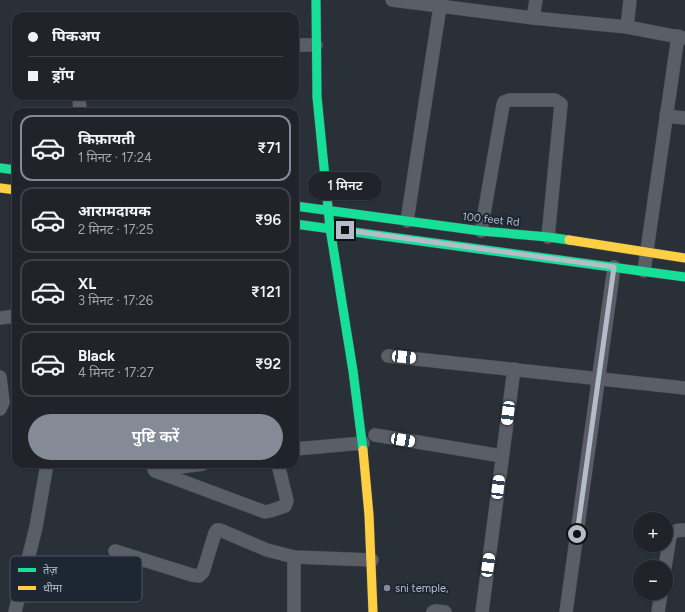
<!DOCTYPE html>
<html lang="hi">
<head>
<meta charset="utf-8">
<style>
  :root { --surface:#20242a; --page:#282c32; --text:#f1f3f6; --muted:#a2a4a8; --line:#3d4147; --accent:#848b96 }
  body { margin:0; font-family:Figtree,"Noto Sans Devanagari",sans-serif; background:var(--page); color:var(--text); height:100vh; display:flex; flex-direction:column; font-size:15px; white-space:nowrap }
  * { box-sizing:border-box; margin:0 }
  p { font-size:13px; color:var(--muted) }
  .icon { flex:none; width:22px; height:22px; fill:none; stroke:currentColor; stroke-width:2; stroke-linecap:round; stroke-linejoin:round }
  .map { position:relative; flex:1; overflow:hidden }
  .panel { position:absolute; left:12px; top:108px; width:287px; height:360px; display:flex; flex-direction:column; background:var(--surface); border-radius:12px; box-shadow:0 1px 3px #0004,0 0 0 1px var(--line) }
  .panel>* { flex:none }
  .banner { position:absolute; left:12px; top:12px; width:287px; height:88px; border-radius:12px; box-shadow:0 1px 3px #0004,0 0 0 1px var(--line); display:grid; align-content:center; height:88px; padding:0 16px; background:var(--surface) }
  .controls { position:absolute; left:633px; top:512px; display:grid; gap:8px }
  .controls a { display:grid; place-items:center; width:40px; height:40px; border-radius:50%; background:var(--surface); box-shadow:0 1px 3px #0004,0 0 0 1px var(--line); font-size:20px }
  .end { position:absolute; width:18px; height:18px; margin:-9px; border:5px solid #b4bcc9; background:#111; box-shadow:0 0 0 2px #111 }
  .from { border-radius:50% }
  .bubble { position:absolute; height:28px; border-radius:14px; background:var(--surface); box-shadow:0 1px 3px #0004,0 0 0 1px var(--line); font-size:13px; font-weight:600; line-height:28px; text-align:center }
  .car { position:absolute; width:12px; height:24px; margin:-12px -6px; border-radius:5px; box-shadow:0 0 3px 1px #0007; background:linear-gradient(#fff 24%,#345 0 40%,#fff 0 76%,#345 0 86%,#fff 0) }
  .banner b { display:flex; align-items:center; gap:14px; height:38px; font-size:15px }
  .banner b+b { border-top:1px solid var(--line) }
  .banner i { width:10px; height:10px; background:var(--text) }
  ul { padding:7px 0 0; list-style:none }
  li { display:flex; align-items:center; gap:12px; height:66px; margin:0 8px 6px; padding:0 8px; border:2px solid var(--line); border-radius:12px }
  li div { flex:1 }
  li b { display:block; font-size:15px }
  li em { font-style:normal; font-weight:600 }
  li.selected { border-color:var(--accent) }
  li>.icon { width:36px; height:36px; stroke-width:1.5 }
  .action { display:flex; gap:8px; margin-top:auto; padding:8px 16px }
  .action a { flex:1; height:46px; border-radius:24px; background:var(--accent); color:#fff; font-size:16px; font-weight:600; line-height:46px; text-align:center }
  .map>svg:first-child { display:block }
</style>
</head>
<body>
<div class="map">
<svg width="685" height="612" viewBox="0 0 685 612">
  <rect width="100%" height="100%" fill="#2a3038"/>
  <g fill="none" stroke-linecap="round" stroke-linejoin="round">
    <!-- street casing -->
    <g stroke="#484c53" stroke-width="14">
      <g id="street">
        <polyline points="392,0 533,18 627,27 685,38"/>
        <polyline points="533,18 536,0"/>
        <polyline points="627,27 630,0"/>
        <polyline points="295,45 316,45"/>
        <polyline points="79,96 80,112"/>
        <polyline points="666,116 685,118"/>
        <polyline points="407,221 441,0"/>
        <polyline points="481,231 503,105 504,102 510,100 555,100 561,104 548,237"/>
        <polyline points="644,271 678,36"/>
        <polyline points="0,318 16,316"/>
        <polyline points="388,356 685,388"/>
        <polyline points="0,377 3,402 0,409"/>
        <polyline points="375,435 502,456"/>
        <polyline points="295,449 363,443"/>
        <polyline points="152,464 155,471 265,512 270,511 285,506 287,501 278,464"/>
        <polyline points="157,470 203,464"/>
        <polyline points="115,551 192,575 199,576 203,572 215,533 217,530 220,530 267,550 294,557 372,560"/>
        <path d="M 665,567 L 670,536 C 674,530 679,530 685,530"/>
        <polyline points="15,612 36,527 47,464"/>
        <polyline points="294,612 294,557"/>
        <polyline points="433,612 436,611 445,612"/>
        <polyline points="482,612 514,369"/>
        <polyline points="566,612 614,267"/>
        <polyline points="658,612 661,593"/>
      </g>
    </g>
    <!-- fast casing -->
    <g stroke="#484c53" stroke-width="10">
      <g id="fast">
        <polyline points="316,0 317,97 330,228 353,371 363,450"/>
        <polyline points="0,168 16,170"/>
        <polyline points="295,206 481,231 548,237 569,240"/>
        <polyline points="295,224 685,277"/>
      </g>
    </g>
    <!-- slow casing -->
    <g stroke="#484c53" stroke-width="10">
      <g id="slow">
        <polyline points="0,188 16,190"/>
        <polyline points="569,240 685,258"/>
        <polyline points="363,450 369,515 373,612"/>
      </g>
    </g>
    <!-- street -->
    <use href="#street" stroke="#5a5e66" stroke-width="13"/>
    <!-- fast -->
    <use href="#fast" stroke="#16e098" stroke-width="9"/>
    <!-- slow -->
    <use href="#slow" stroke="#ffcf43" stroke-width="9"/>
  </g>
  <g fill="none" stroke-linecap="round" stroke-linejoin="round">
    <!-- route -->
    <polyline stroke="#b4bcc9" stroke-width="5" points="345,230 614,267 577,534"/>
  </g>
  <!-- markers -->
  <circle fill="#848b96" stroke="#1d2633" stroke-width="1.5" cx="387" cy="588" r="4"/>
  <g text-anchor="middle" stroke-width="4" stroke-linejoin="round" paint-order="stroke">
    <!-- street labels -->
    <g font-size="11" fill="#b4bcc9" stroke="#1d2633">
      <text transform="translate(491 219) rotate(6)" y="4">100 feet Rd</text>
    </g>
    <!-- poi labels -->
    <g font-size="11" fill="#b4bcc9" stroke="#1d2633" text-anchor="start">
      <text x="395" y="592">sni temple,</text>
    </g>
  </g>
  <!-- legend -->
  <rect x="10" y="556" width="132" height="46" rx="6" fill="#1d2633" stroke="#4a5360" stroke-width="1"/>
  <rect x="18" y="568" width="18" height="4" fill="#16e098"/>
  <rect x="18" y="586" width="18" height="4" fill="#ffcf43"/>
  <g font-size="11" fill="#b4bcc9">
    <text x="43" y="574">तेज़</text>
    <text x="43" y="592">धीमा</text>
  </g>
</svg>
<div class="controls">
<a>+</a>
<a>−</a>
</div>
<i class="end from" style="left:577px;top:534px"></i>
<i class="end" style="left:345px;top:230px"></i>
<div class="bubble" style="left:308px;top:172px;width:74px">1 मिनट</div>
<i class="car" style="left:404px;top:357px;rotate:96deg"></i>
<i class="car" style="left:508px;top:413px;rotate:187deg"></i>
<i class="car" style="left:403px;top:440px;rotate:100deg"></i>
<i class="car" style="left:498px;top:487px;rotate:7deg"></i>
<i class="car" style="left:488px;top:565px;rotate:8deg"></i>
<div class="banner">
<b><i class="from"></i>पिकअप</b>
<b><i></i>ड्रॉप</b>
</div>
<section class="panel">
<ul>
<li class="selected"><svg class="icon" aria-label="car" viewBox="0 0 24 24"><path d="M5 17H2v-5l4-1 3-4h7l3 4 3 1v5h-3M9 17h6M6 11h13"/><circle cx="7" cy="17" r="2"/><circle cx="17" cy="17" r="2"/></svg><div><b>किफ़ायती</b><p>1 मिनट · 17:24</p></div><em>₹71</em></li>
<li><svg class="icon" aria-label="car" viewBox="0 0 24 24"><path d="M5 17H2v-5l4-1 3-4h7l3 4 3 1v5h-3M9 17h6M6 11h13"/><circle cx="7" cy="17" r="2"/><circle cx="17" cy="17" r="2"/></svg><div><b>आरामदायक</b><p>2 मिनट · 17:25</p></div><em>₹96</em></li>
<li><svg class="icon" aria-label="car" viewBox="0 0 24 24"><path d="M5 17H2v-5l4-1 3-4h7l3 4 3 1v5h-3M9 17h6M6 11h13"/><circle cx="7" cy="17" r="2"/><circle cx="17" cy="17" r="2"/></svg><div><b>XL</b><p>3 मिनट · 17:26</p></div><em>₹121</em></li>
<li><svg class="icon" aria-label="car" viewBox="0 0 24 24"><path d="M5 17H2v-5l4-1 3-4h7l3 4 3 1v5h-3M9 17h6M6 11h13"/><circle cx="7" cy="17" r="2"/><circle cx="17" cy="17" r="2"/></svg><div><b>Black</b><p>4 मिनट · 17:27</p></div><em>₹92</em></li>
</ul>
<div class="action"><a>पुष्टि करें</a></div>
</section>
</div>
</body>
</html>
